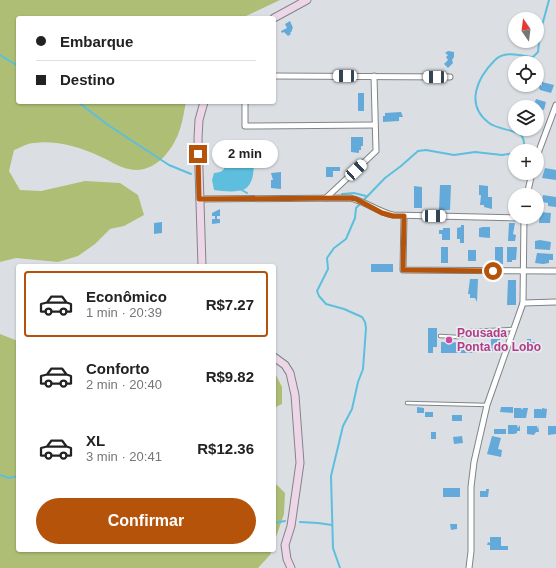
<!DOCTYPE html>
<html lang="pt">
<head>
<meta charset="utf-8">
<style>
  :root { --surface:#fff; --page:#f2f2f2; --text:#222; --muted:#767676; --line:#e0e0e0; --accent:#b45309 }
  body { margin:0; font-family:Helvetica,sans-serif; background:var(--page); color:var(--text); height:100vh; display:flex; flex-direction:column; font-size:15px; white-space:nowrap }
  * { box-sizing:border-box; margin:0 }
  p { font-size:13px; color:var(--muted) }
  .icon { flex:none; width:22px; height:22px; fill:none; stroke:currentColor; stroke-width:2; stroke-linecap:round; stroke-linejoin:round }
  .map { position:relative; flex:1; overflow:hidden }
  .side { position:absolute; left:16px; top:264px; width:260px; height:288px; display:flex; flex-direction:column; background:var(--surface); border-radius:4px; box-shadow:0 1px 3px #0004 }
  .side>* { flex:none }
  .banner { position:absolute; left:16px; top:16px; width:260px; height:88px; border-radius:4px; box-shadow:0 1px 3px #0004; display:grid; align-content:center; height:88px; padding:0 20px; background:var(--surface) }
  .needle { width:26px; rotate:346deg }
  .tools { position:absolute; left:508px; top:12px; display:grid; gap:8px }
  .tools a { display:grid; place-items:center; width:36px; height:36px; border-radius:50%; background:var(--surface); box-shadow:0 1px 3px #0004; font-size:20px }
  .end { position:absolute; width:18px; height:18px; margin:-9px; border:5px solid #b45309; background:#fff; box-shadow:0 0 0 2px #fff }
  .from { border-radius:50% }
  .bubble { position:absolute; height:28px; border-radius:14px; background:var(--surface); box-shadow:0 1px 3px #0004; font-size:13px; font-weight:700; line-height:28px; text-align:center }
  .car { position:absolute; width:12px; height:24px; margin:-12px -6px; border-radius:5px; box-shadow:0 0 3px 1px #0007; background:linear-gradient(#fff 24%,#345 0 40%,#fff 0 76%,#345 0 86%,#fff 0) }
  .banner b { display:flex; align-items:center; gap:14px; height:38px; font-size:15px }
  .banner b+b { border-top:1px solid var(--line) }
  .banner i { width:10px; height:10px; background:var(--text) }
  ul { padding:7px 0 0; list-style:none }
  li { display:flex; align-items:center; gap:12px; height:66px; margin:0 8px 6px; padding:0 12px; border:2px solid transparent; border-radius:4px }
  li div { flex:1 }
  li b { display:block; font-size:15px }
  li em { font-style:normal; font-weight:700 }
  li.selected { border-color:var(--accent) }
  li>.icon { width:36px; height:36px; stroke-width:1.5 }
  .action { display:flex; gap:8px; margin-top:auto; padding:8px 20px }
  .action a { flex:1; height:46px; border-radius:24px; background:var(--accent); color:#fff; font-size:16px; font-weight:700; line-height:46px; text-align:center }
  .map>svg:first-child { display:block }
</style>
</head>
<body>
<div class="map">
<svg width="556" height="568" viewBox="0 0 556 568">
  <rect width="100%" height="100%" fill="#dbdfe3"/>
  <!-- green -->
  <g fill="#aebe75">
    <path d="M 0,0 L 280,0 L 242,18 L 18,18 L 18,102 L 186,102 C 184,111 183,120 180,129 C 174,148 158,170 136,170 C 123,170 111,161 99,156 C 81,147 54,140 34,143 C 27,143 20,148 14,150 L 9,171 L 20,190 L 41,191 L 85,181 L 120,183 L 138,195 L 144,215 L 124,226 L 110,229 L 95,244 L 78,256 L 58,262 L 16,258 L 0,262 Z"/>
    <polygon points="0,334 18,341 18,550 272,550 270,555 258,568 0,568"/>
    <polygon points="274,371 282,387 282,404 274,408"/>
    <polygon points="274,482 285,493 284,514 274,543"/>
  </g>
  <!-- water -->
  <path fill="#5dbfdd" d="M 245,144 C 256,152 257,182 245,189 C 236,193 223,191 214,190 L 212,180 L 214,173 C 226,172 223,168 228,161 C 233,156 240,151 245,144 Z"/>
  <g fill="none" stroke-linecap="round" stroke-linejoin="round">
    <!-- stream -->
    <g stroke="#5dbfdd" stroke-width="2">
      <polyline points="0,55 18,66"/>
      <polyline points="78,102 108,125 169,165 191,174"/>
      <path d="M 521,151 L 524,149 C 524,145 525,139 521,135 C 514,130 497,129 489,123 C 464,104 478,77 495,60 C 505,50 522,56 533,57 L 538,52 L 540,33 L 549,0"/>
      <polyline points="240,189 247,193"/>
      <polyline points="342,194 354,193 366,196"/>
      <polyline points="0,475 9,478 18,476"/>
      <polyline points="300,522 318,523 332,525"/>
      <polyline points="274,523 285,521"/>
      <polyline points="340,568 333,548 331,476 343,426 352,409 358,382 363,369 366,328 365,322 362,317 344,309 326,304 319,296 317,291 328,269 327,258 334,248 346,239 355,218 356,208 385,178 401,166 418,151 426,150 454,155 475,152 502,155 515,153"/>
    </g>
  </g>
  <!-- building -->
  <g fill="#63a9da">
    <polygon points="290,21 293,28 292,29 292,31 290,33 291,34 288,36 284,32 282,33 281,31 287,28 285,24"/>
    <polygon points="448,51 454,52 454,57 452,60 453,63 448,68 444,64 448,60 446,57 448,55 445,53"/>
    <polygon points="542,82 554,85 551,93 540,90 539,88 540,85 542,86"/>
    <rect x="358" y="93" width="6" height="18"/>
    <polygon points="536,99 546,102 544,110 533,107"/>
    <polygon points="401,112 403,117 399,117 399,121 383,122 383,116 385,116 385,113"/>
    <polygon points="351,137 363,137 363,146 361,146 361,150 359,150 359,153 351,152"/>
    <polygon points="326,167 340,167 340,171 333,171 333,177 326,177"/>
    <polygon points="545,168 556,170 556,180 542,178"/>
    <polygon points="281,172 281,189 271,188 271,180 273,180 271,173"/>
    <polygon points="440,185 451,185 450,210 439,210"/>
    <polygon points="479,185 488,186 488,197 492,197 492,209 484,207 484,205 480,205 481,195 479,195"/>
    <polygon points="414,186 422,187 422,208 414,208"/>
    <polygon points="543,195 556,197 556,207 548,206 548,203 542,202"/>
    <polygon points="220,209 220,216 217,216 217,219 220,219 220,223 212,224 212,219 215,219 215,216 212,216 212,213"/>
    <polygon points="540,212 551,213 550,223 539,223"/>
    <polygon points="162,222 162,233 154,234 154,223"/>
    <polygon points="509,223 515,223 513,234 516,235 515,241 508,241"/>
    <polygon points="461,225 464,225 464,243 460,243 460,239 457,239 457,228 461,227"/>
    <polygon points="483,227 490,227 490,238 479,237 479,228"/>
    <polygon points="443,228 450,228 450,240 442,240 442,234 439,234 439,230 443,230"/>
    <polygon points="540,240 551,242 550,250 535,249 535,241"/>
    <rect x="441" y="247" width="7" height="16"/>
    <rect x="495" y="247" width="8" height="17"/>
    <polygon points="507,247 517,247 516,260 512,260 512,262 507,262"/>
    <rect x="468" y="250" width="8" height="11"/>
    <polygon points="537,253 553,254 553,260 549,260 549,263 543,264 535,263"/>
    <rect x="371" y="264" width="22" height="8"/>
    <polygon points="470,279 478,279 477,302 475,298 470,298 470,294 468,294"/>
    <polygon points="508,280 516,280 516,305 507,305"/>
    <polygon points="428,328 437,328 437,347 433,347 433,353 428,353"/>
    <rect x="491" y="339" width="9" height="12"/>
    <polygon points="527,339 531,339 531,342 535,342 535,352 525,352"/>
    <polygon points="441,342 477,343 477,353 441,353"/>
    <polygon points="417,407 424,408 424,413 417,413"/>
    <polygon points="501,407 513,407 513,413 500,412"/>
    <polygon points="514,408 521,408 522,410 523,408 528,408 526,418 514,418"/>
    <polygon points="542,408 547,409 546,418 534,418 534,409 541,409 542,410"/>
    <rect x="425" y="412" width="8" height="5"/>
    <rect x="452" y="415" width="10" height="6"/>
    <polygon points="508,425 517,425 518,428 520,425 520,431 517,431 517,433 514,434 508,434"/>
    <polygon points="538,425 539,432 536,432 534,435 527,434 527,426 537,426 538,429"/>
    <polygon points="548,426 556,426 556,434 548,435"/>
    <rect x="494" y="429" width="12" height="5"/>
    <rect x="431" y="432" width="5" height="7"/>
    <polygon points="462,436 463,443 454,444 453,437"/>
    <polygon points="492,436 501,438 498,449 502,450 501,457 487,454"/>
    <rect x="443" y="488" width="17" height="9"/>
    <polygon points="486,489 489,489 488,497 480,497 480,491 486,491"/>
    <polygon points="450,524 457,524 457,529 451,530"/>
    <polygon points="490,537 501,537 501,546 508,546 508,550 490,550 490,545 487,545 488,542 490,543"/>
  </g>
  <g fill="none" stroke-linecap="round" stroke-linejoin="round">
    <!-- lane casing -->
    <g stroke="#818588" stroke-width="4.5">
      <g id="lane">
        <polyline points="440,336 458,337 468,331 513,329"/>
        <polyline points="407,403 487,405"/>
      </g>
    </g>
    <!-- street casing -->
    <g stroke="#818588" stroke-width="7">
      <g id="street">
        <polyline points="274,76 450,77"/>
        <polyline points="245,102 245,126 375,125"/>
        <polyline points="537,156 556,105"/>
        <polyline points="527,195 532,173"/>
        <polyline points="326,198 376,151 374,76"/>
        <path d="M 199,199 L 350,198 C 365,201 378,212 393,215 L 524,218"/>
        <polyline points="404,216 403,270 556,271"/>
        <polyline points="523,303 556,302"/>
        <polyline points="469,568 471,551 471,487 474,462 487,405 523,303 524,217"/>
      </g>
    </g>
    <!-- secondary casing -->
    <g stroke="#818588" stroke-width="9">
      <g id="secondary">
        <polyline points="274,18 307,0"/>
        <polyline points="202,266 198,138 199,120 204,102"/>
        <polyline points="274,357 285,365 290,373 295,395 300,463 291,526 285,545 287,559 291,568"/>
      </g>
    </g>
    <!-- lane -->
    <use href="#lane" stroke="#fff" stroke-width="2.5"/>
    <!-- street -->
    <use href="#street" stroke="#fff" stroke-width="5"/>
    <!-- secondary -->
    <use href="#secondary" stroke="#eed6e9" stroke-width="7"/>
  </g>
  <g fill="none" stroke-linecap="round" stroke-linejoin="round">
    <!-- route -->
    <polyline stroke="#b45309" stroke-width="5" points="198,154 199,199 350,198 356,199 382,213 393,216 404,216 403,270 493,271"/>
  </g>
  <!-- markers -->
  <circle fill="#d1479c" stroke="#e8ecf0" stroke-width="1.5" cx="449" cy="340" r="4"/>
  <g text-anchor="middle" stroke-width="3.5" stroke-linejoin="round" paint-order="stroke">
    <!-- hotel labels -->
    <g font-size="12" font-weight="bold" fill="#b23c85" stroke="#e8ecf0" text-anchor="start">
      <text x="457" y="337">Pousada<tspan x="457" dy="14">Ponta do Lobo</tspan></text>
    </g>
  </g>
</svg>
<div class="tools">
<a><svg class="needle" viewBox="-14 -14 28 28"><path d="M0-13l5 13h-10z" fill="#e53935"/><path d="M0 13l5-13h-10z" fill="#767676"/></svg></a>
<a><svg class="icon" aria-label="locate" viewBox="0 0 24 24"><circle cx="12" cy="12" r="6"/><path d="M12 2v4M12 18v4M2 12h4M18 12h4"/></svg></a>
<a><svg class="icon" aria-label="layers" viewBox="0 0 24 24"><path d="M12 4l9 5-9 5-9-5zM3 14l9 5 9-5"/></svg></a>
<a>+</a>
<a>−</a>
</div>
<i class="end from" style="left:493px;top:271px"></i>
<i class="end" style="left:198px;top:154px"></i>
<div class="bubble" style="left:212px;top:140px;width:66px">2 min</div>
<i class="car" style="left:345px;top:76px;rotate:270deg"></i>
<i class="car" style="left:435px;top:77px;rotate:271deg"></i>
<i class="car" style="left:356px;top:170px;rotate:47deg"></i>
<i class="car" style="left:434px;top:216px;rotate:91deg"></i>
<div class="banner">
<b><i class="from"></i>Embarque</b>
<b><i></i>Destino</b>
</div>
<section class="side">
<ul>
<li class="selected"><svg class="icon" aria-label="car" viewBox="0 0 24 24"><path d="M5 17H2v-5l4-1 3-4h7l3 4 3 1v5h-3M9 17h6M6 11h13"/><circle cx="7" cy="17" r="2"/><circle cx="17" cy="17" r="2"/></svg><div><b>Econômico</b><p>1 min · 20:39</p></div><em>R$7.27</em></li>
<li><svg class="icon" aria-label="car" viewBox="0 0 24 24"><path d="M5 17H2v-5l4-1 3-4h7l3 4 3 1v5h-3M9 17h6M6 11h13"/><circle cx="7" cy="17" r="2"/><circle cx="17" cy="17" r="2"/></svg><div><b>Conforto</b><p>2 min · 20:40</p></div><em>R$9.82</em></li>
<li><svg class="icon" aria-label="car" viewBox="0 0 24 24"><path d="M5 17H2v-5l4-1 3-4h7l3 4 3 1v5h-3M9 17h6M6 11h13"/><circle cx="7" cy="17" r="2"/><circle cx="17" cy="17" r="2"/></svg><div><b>XL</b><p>3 min · 20:41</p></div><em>R$12.36</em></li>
</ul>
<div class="action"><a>Confirmar</a></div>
</section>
</div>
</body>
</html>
